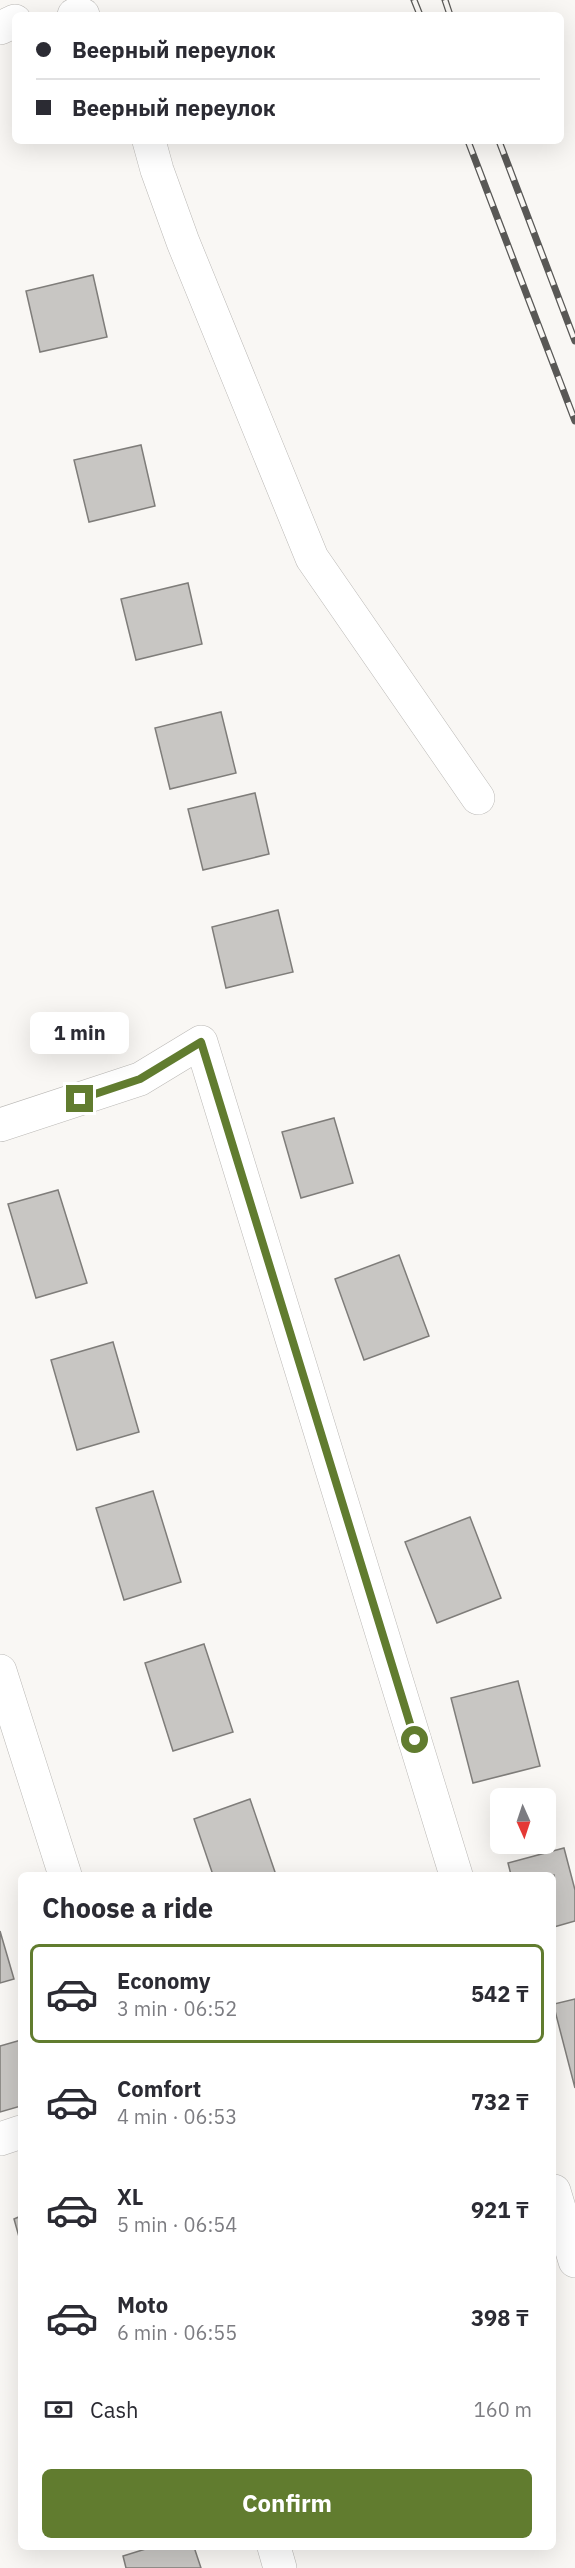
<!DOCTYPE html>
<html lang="en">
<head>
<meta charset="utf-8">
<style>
  :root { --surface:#fff; --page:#f2f2f3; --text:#2b2b33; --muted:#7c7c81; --line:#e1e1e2; --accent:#617c2f }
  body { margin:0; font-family:"IBM Plex Sans",sans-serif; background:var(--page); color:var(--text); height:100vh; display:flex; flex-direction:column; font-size:22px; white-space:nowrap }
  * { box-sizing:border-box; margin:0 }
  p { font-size:20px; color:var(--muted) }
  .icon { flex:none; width:33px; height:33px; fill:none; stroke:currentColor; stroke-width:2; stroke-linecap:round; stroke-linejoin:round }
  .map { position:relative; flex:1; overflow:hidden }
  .drawer { position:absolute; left:18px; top:1872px; width:538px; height:678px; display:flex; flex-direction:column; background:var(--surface); border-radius:9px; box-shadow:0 6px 24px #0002 }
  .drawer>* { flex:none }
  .hud { position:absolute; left:12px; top:12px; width:552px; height:132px; border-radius:9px; box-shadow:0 6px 24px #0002; display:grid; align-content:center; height:132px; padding:0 24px; background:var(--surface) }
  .needle { width:39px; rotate:177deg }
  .tools { position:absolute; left:490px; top:1788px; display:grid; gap:12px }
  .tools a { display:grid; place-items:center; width:66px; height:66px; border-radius:9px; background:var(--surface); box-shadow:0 6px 24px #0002; font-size:30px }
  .end { position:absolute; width:27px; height:27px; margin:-14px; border:8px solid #617c2f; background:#fff; box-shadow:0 0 0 3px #fff }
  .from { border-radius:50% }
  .bubble { position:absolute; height:42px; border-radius:9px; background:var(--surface); box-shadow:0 6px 24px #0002; font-size:20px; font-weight:800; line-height:42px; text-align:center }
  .hud b { display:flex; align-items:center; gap:21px; height:57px; font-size:22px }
  .hud b+b { border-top:2px solid var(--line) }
  .hud i { width:15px; height:15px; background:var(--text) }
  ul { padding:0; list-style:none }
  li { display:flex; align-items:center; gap:18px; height:99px; margin:0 12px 9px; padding:0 12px; border:3px solid transparent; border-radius:9px }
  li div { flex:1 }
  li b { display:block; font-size:22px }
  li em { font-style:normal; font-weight:800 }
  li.selected { border-color:var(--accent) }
  li>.icon { width:54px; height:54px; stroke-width:1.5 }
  h2 { padding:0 24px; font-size:27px; line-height:72px }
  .pay { display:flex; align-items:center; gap:15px; height:66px; padding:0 24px; font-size:22px }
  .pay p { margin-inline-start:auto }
  .cta { display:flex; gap:12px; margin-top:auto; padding:12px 24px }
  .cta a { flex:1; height:69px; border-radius:9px; background:var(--accent); color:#fff; font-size:24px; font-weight:800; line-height:69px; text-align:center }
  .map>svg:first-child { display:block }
</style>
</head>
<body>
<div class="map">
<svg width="575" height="2568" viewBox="0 0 575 2568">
  <rect width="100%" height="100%" fill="#f9f7f4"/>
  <!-- building -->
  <g fill="#c8c6c3" stroke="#7f7d7a" stroke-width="1.5">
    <polygon points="93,275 107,337 40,352 26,291"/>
    <polygon points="141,445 155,506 89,522 74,460"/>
    <polygon points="188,583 202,644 136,660 121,599"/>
    <polygon points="221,712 236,773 170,789 155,728"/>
    <polygon points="255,793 269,854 203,870 188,809"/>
    <polygon points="278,910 293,972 226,988 212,927"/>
    <polygon points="334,1118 353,1183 301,1198 282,1132"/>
    <polygon points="58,1190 87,1283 36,1298 8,1204"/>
    <polygon points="399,1255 429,1336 364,1360 335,1279"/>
    <polygon points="113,1342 139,1432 77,1450 51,1360"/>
    <polygon points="153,1491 181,1582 124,1600 96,1508"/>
    <polygon points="470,1517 501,1598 437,1623 405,1542"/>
    <polygon points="204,1644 233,1732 173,1751 145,1663"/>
    <polygon points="518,1681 540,1766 473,1783 451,1698"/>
    <polygon points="250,1799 276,1875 213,1875 194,1819"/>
    <polygon points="564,1848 575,1890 575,1921 554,1927 554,1875 511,1875 508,1863"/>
    <polygon points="0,1931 14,1979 0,1983"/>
    <polygon points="575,1999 575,2088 554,2007 554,2004"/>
    <polygon points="21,2040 21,2106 0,2112 0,2046"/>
    <polygon points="21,2216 21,2244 14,2219"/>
    <polygon points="152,2547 194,2547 201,2568 126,2568 123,2556"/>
  </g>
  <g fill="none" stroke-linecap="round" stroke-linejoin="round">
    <!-- street casing -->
    <g stroke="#bbb9b6" stroke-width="34">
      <g id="street">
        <polyline points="74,15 83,15"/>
        <polyline points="0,28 15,21"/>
        <polyline points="149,141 157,170 183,242 312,558 478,798"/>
        <polyline points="0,1125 140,1079 201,1042 456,1875"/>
        <polyline points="0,1671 65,1875"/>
        <polyline points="0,2139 21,2132"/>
        <polyline points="554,2191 575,2261"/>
        <polyline points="274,2547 280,2568"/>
      </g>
    </g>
    <!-- street -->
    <use href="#street" stroke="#fff" stroke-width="33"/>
    <!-- rail casing -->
    <g stroke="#595856" stroke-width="7">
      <g id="rail">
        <polyline points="414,0 420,15"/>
        <polyline points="445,0 450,15"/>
        <polyline points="468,141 575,421"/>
        <polyline points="499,141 575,341"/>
      </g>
    </g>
    <!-- rail -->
    <use href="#rail" stroke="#f9f7f4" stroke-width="4.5" stroke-dasharray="14" stroke-linecap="butt"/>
  </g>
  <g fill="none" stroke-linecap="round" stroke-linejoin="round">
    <!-- route -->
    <polyline stroke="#617c2f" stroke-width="8" points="80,1099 140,1079 201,1042 415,1740"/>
  </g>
</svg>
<div class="tools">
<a><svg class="needle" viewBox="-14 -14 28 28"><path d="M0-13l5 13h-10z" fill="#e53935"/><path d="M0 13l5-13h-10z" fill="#7c7c81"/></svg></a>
</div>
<i class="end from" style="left:415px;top:1740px"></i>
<i class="end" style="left:80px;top:1099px"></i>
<div class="bubble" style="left:30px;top:1012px;width:99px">1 min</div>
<div class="hud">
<b><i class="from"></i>Веерный переулок</b>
<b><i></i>Веерный переулок</b>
</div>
<section class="drawer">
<h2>Choose a ride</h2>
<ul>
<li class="selected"><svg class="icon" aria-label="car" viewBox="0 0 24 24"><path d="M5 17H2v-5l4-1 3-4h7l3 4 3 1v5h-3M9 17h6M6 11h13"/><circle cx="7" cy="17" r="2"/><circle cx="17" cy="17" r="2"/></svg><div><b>Economy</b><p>3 min · 06:52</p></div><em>542 ₸</em></li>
<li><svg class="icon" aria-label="car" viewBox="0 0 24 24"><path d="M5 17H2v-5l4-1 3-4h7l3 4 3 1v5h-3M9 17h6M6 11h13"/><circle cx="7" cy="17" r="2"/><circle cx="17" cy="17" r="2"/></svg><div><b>Comfort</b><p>4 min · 06:53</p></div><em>732 ₸</em></li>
<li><svg class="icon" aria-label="car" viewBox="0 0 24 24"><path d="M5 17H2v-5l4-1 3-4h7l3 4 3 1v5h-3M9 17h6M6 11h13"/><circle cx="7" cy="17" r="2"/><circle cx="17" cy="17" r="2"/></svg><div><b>XL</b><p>5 min · 06:54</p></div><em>921 ₸</em></li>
<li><svg class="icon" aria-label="car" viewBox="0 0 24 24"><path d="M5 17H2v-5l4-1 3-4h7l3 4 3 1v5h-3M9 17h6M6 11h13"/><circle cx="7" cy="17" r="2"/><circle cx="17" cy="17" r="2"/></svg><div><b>Moto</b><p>6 min · 06:55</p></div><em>398 ₸</em></li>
</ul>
<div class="pay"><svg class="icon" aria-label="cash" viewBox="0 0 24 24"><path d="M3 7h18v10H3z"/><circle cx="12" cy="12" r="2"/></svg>Cash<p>160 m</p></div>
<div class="cta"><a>Confirm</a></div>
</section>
</div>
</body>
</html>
